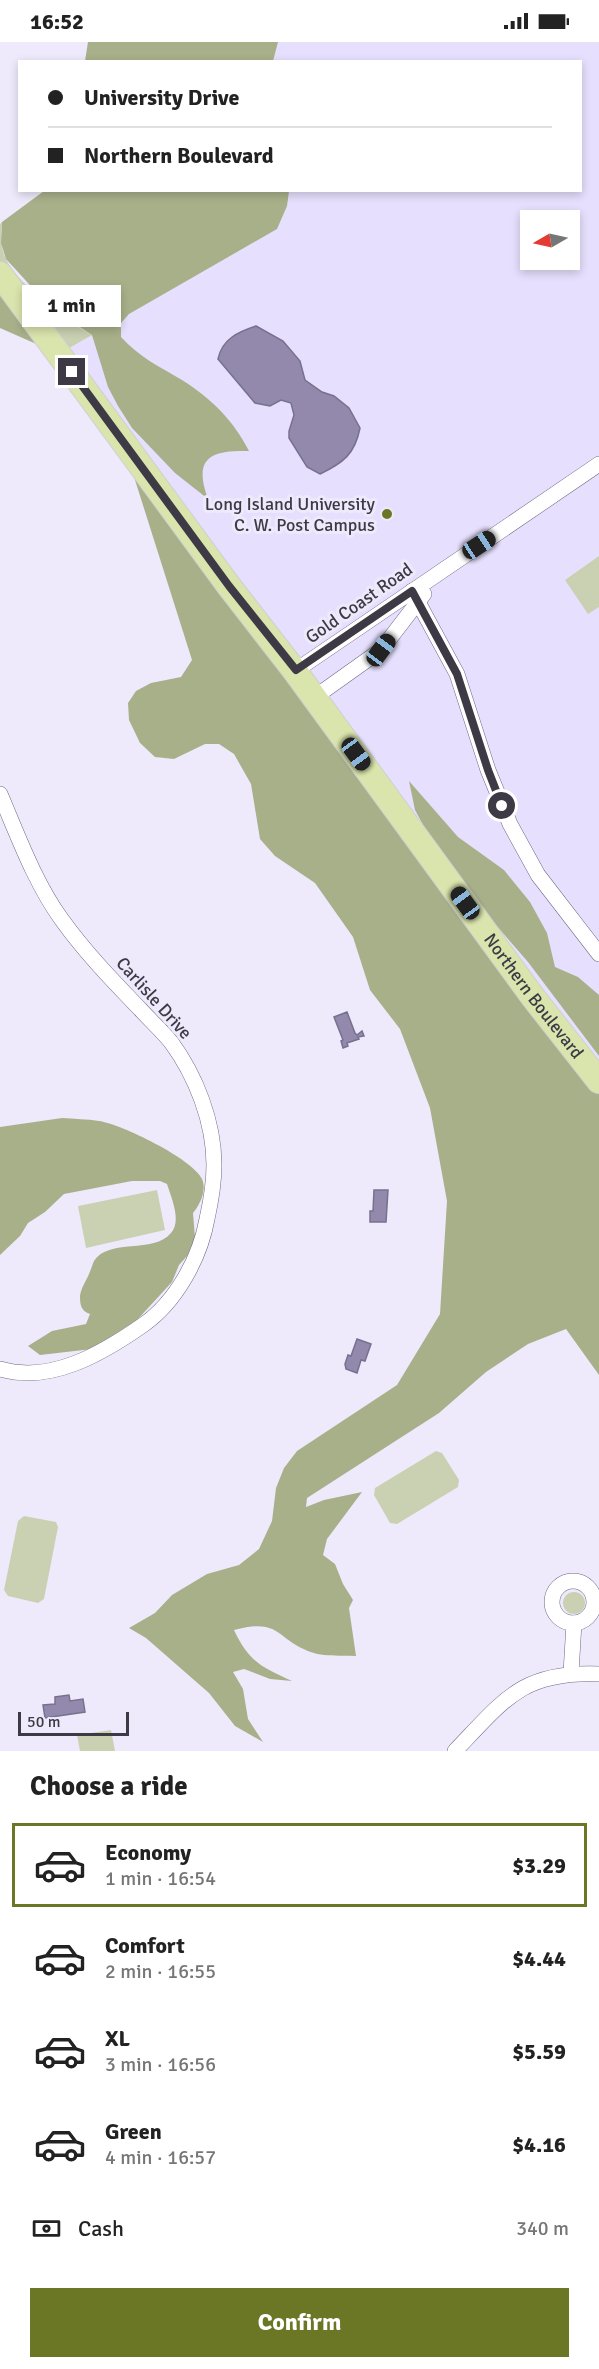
<!DOCTYPE html>
<html lang="en">
<head>
<meta charset="utf-8">
<style>
  :root { --surface:#fff; --page:#f6f6f6; --text:#222; --muted:#767676; --line:#e0e0e0; --accent:#6b7724 }
  body { margin:0; font-family:Signika,sans-serif; background:var(--page); color:var(--text); height:100vh; display:flex; flex-direction:column; font-size:22px; white-space:nowrap }
  * { box-sizing:border-box; margin:0 }
  p { font-size:20px; color:var(--muted) }
  .icon { flex:none; width:33px; height:33px; fill:none; stroke:currentColor; stroke-width:2; stroke-linecap:round; stroke-linejoin:round }
  .map { position:relative; height:1709px; overflow:hidden }
  .drawer { display:flex; flex-direction:column; background:var(--surface); flex:1 }
  .drawer>* { flex:none }
  .top-card { position:absolute; left:18px; top:18px; width:564px; height:132px; border-radius:0px; box-shadow:0 3px 9px #0003; display:grid; align-content:center; height:132px; padding:0 30px; background:var(--surface) }
  .needle { width:39px; rotate:261deg }
  .controls { position:absolute; left:520px; top:168px; display:grid; gap:12px }
  .controls a { display:grid; place-items:center; width:60px; height:60px; border-radius:0px; background:var(--surface); box-shadow:0 3px 9px #0003; font-size:30px }
  .scale { position:absolute; left:18px; bottom:15px; width:111px; box-sizing:border-box; padding-left:6px; border:3px solid #3d3a46; border-top:0; font-size:16px; line-height:21px; white-space:nowrap; color:#3d3a46; -webkit-text-stroke:4px #eeeafc; paint-order:stroke }
  .end { position:absolute; width:27px; height:27px; margin:-14px; border:8px solid #3d3a46; background:#fff; box-shadow:0 0 0 3px #fff }
  .from { border-radius:50% }
  .bubble { position:absolute; height:42px; border-radius:0px; background:var(--surface); box-shadow:0 3px 9px #0003; font-size:20px; font-weight:700; line-height:42px; text-align:center }
  .car { position:absolute; width:18px; height:36px; margin:-18px -9px; border-radius:8px; box-shadow:0 0 4px 2px #0007; background:linear-gradient(#222 24%,#8ab4d8 0 40%,#222 0 76%,#8ab4d8 0 86%,#222 0) }
  .top-card b { display:flex; align-items:center; gap:21px; height:57px; font-size:22px }
  .top-card b+b { border-top:2px solid var(--line) }
  .top-card i { width:15px; height:15px; background:var(--text) }
  ul { padding:0; list-style:none }
  li { display:flex; align-items:center; gap:18px; height:84px; margin:0 12px 9px; padding:0 18px; border:3px solid transparent; border-radius:0px }
  li div { flex:1 }
  li b { display:block; font-size:22px }
  li em { font-style:normal; font-weight:700 }
  li.on { border-color:var(--accent) }
  li>.icon { width:54px; height:54px; stroke-width:1.5 }
  h2 { padding:0 30px; font-size:27px; line-height:72px }
  .pay { display:flex; align-items:center; gap:15px; height:66px; padding:0 30px; font-size:22px }
  .pay p { margin-inline-start:auto }
  .button { display:flex; gap:12px; margin-top:auto; padding:12px 30px }
  .button a { flex:1; height:69px; border-radius:0px; background:var(--accent); color:#fff; font-size:24px; font-weight:700; line-height:69px; text-align:center }
  .status { display:flex; justify-content:space-between; align-items:center; height:42px; padding:0 30px; background:var(--surface); direction:ltr }
  .status svg { height:16px; fill:currentColor }
  .map>svg:first-child { display:block }
</style>
</head>
<body>
<div class="status"><b>16:52</b><svg viewBox="0 0 49 12"><path d="M0 12V9h3v3zM5 12V6h3v6zM10 12V3h3v9zM15 12V0h3v12zM26 1h20v11H26zM47 4h2v5h-2z"/></svg></div>
<div class="map">
<svg width="599" height="1709" viewBox="0 0 599 1709">
  <rect width="100%" height="100%" fill="#eeeafc"/>
  <!-- built -->
  <path fill="#e6dffd" fill-rule="evenodd" d="M 177,0 L 599,0 L 599,1039 L 59,312 L 277,187 L 256,149 L 580,148 L 580,20 L 188,20 ZM 531,178 L 570,178 L 570,218 L 531,218 Z"/>
  <!-- green -->
  <g fill="#cad1b2">
    <path d="M 2,180 C 1,193 0,205 6,217 C 21,246 64,277 92,293 L 59,312 L 0,232 L 0,182 Z"/>
    <polygon points="599,514 599,565 588,572 565,538"/>
    <polygon points="157,1148 165,1188 86,1206 78,1164"/>
    <polygon points="436,1409 442,1411 459,1438 458,1445 397,1482 390,1481 374,1453 375,1446"/>
    <polygon points="24,1474 56,1480 58,1485 44,1557 38,1561 8,1554 4,1548 18,1479"/>
    <circle cx="574" cy="1561" r="11"/>
    <polygon points="111,1688 115,1709 80,1709 77,1693"/>
  </g>
  <!-- forest -->
  <g fill="#a8b08a">
    <polygon points="88,0 278,0 273,19 85,19"/>
    <path d="M 44,149 L 289,149 L 287,164 L 277,187 L 129,272 L 121,281 L 121,295 C 139,315 160,325 182,338 C 212,357 233,378 249,409 C 210,408 193,416 208,457 L 175,431 L 132,386 L 118,364 L 108,345 L 92,293 L 51,266 L 6,217 L 1,201 L 2,180 Z"/>
    <polygon points="0,232 59,312 0,286"/>
    <path d="M 123,400 L 599,1039 L 599,1333 L 566,1287 L 528,1302 L 486,1330 L 439,1371 L 307,1456 L 306,1465 L 324,1458 L 362,1450 L 327,1497 L 323,1513 L 335,1522 L 343,1542 L 353,1558 L 349,1566 L 356,1614 C 343,1613 327,1615 314,1611 C 275,1599 283,1575 234,1588 C 249,1620 262,1625 292,1639 L 270,1637 L 244,1627 L 233,1630 L 243,1647 L 248,1677 L 263,1700 L 235,1684 L 209,1651 L 146,1596 L 129,1586 L 155,1571 L 172,1553 L 207,1532 L 239,1523 L 259,1507 L 272,1479 L 276,1446 L 284,1426 L 297,1409 L 397,1343 L 440,1272 L 447,1159 L 430,1066 L 400,987 L 370,948 L 353,895 L 315,841 L 275,814 L 260,797 L 251,742 L 234,712 L 219,702 L 205,702 L 174,717 L 155,715 L 140,701 L 129,678 L 128,661 L 136,649 L 151,641 L 181,635 L 192,618 Z"/>
    <polygon points="409,739 458,795 504,828 530,860 547,891 555,925 578,935 599,953 599,1014 528,920 482,867 436,807 415,768"/>
    <path d="M 62,1076 C 74,1077 87,1077 99,1079 C 121,1082 193,1117 202,1137 C 207,1148 200,1163 193,1171 L 195,1196 L 187,1214 L 179,1223 L 172,1240 L 137,1278 L 92,1307 L 40,1313 L 28,1304 L 52,1289 L 86,1282 L 90,1272 C 81,1269 80,1263 80,1254 C 81,1246 86,1239 89,1232 C 91,1228 92,1223 94,1219 C 108,1196 154,1212 171,1191 C 182,1179 171,1155 167,1142 L 160,1139 L 132,1139 L 64,1152 L 45,1170 L 28,1181 L 20,1194 L 0,1213 L 0,1085 Z"/>
  </g>
  <!-- water -->
  <g fill="#9289ad" stroke="#78718e" stroke-width="1.5">
    <path d="M 256,284 L 283,299 L 300,319 L 305,338 L 322,350 L 334,354 L 349,366 L 360,386 C 355,412 343,421 320,432 L 307,425 L 289,396 L 289,389 L 294,373 L 291,361 L 281,358 L 270,364 L 255,361 L 218,317 C 222,297 238,290 256,284 Z"/>
    <polygon points="347,970 355,991 357,993 362,989 364,994 358,995 359,997 347,1001 348,1004 343,1006 341,999 343,998 334,975"/>
    <polygon points="374,1148 388,1148 386,1180 370,1180 370,1169 373,1169"/>
    <polygon points="357,1297 371,1302 365,1319 361,1318 357,1331 346,1327 345,1322 348,1313 351,1314"/>
    <polygon points="69,1653 70,1659 83,1657 85,1670 45,1676 43,1663 55,1662 55,1655"/>
  </g>
  <g fill="none" stroke-linecap="round" stroke-linejoin="round">
    <!-- street casing -->
    <g stroke="#6f6983" stroke-width="16">
      <g id="street">
        <polyline points="412,549 457,632 488,728 510,782 538,833 599,912"/>
        <polyline points="295,629 599,422"/>
        <polyline points="315,655 381,608 424,552"/>
        <path d="M 0,752 C 18,794 35,841 62,878 C 85,910 112,938 140,967 C 150,978 162,989 171,1000 C 196,1034 214,1080 214,1123 C 214,1141 211,1159 207,1177 C 200,1216 176,1260 143,1283 C 103,1311 51,1342 0,1327"/>
        <circle cx="573" cy="1560" r="21"/>
        <polyline points="571,1631 574,1581"/>
        <path d="M 455,1709 C 504,1658 522,1629 599,1632"/>
      </g>
    </g>
    <!-- primary casing -->
    <g stroke="#d0d0d3" stroke-width="26">
      <g id="primary">
        <path id="s1" d="M 0,232 L 229,544 L 295,629 L 533,955 L 599,1039"/>
      </g>
    </g>
    <!-- street -->
    <use href="#street" stroke="#fff" stroke-width="15"/>
    <!-- primary -->
    <use href="#primary" stroke="#dae4ad" stroke-width="24"/>
  </g>
  <g fill="none" stroke-linecap="round" stroke-linejoin="round">
    <!-- route -->
    <polyline stroke="#3d3a46" stroke-width="8" points="72,330 229,544 296,628 412,549 457,632 488,728 502,764"/>
  </g>
  <!-- markers -->
  <circle fill="#6b7724" stroke="#eeeafc" stroke-width="2" cx="387" cy="472" r="6"/>
  <g text-anchor="middle" stroke-width="6" stroke-linejoin="round" paint-order="stroke">
    <!-- poi labels -->
    <g font-size="18" fill="#3d3a46" stroke="#eeeafc" text-anchor="end">
      <text x="375" y="468">Long Island University<tspan x="375" dy="21">C. W. Post Campus</tspan></text>
    </g>
    <!-- street labels -->
    <g font-size="18" fill="#3d3a46" stroke="#eeeafc">
      <text transform="translate(359 561) rotate(-35)" y="6">Gold Coast Road</text>
      <text dy="6" stroke="none"><textPath href="#s1" startOffset="898">Northern Boulevard</textPath></text>
      <text transform="translate(154 956) rotate(48)" y="6">Carlisle Drive</text>
    </g>
  </g>
</svg>
<div class="controls">
<a><svg class="needle" viewBox="-14 -14 28 28"><path d="M0-13l5 13h-10z" fill="#e53935"/><path d="M0 13l5-13h-10z" fill="#767676"/></svg></a>
</div>
<div class="scale">50 m</div>
<i class="end from" style="left:502px;top:764px"></i>
<i class="end" style="left:72px;top:330px"></i>
<div class="bubble" style="left:22px;top:243px;width:99px">1 min</div>
<i class="car" style="left:479px;top:503px;rotate:57deg"></i>
<i class="car" style="left:381px;top:608px;rotate:37deg"></i>
<i class="car" style="left:356px;top:712px;rotate:144deg"></i>
<i class="car" style="left:465px;top:861px;rotate:324deg"></i>
<div class="top-card">
<b><i class="from"></i>University Drive</b>
<b><i></i>Northern Boulevard</b>
</div>
</div>
<section class="drawer">
<h2>Choose a ride</h2>
<ul>
<li class="on"><svg class="icon" aria-label="car" viewBox="0 0 24 24"><path d="M5 17H2v-5l4-1 3-4h7l3 4 3 1v5h-3M9 17h6M6 11h13"/><circle cx="7" cy="17" r="2"/><circle cx="17" cy="17" r="2"/></svg><div><b>Economy</b><p>1 min · 16:54</p></div><em>$3.29</em></li>
<li><svg class="icon" aria-label="car" viewBox="0 0 24 24"><path d="M5 17H2v-5l4-1 3-4h7l3 4 3 1v5h-3M9 17h6M6 11h13"/><circle cx="7" cy="17" r="2"/><circle cx="17" cy="17" r="2"/></svg><div><b>Comfort</b><p>2 min · 16:55</p></div><em>$4.44</em></li>
<li><svg class="icon" aria-label="car" viewBox="0 0 24 24"><path d="M5 17H2v-5l4-1 3-4h7l3 4 3 1v5h-3M9 17h6M6 11h13"/><circle cx="7" cy="17" r="2"/><circle cx="17" cy="17" r="2"/></svg><div><b>XL</b><p>3 min · 16:56</p></div><em>$5.59</em></li>
<li><svg class="icon" aria-label="car" viewBox="0 0 24 24"><path d="M5 17H2v-5l4-1 3-4h7l3 4 3 1v5h-3M9 17h6M6 11h13"/><circle cx="7" cy="17" r="2"/><circle cx="17" cy="17" r="2"/></svg><div><b>Green</b><p>4 min · 16:57</p></div><em>$4.16</em></li>
</ul>
<div class="pay"><svg class="icon" aria-label="cash" viewBox="0 0 24 24"><path d="M3 7h18v10H3z"/><circle cx="12" cy="12" r="2"/></svg>Cash<p>340 m</p></div>
<div class="button"><a>Confirm</a></div>
</section>
</body>
</html>
